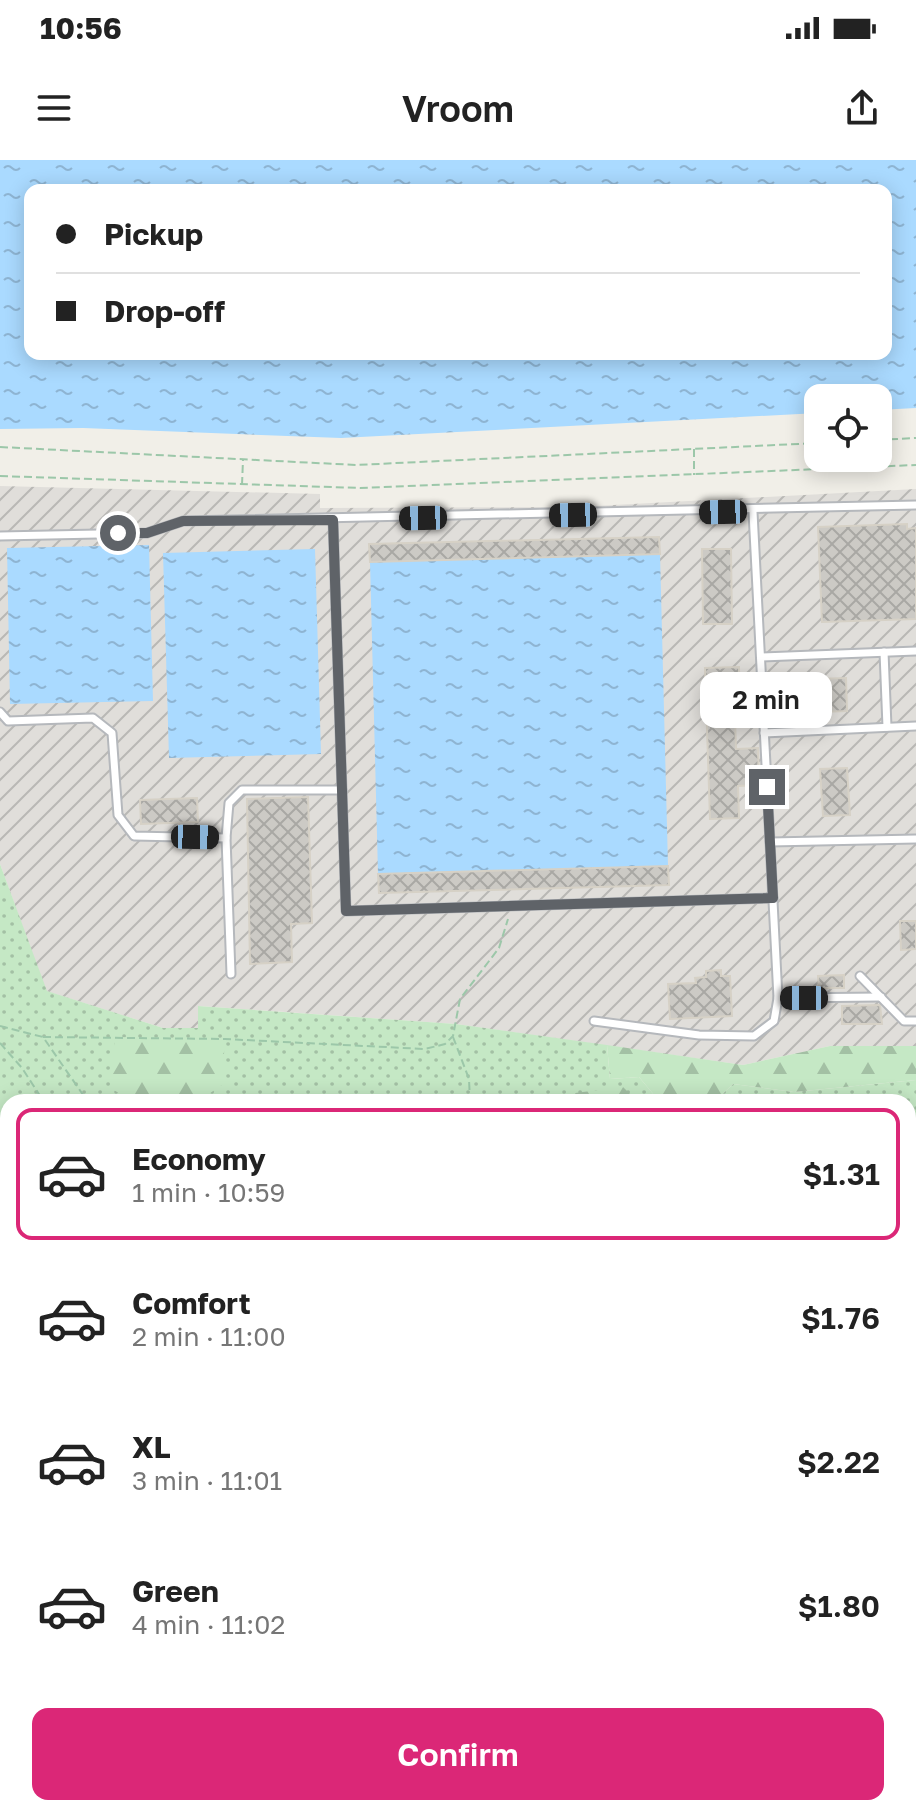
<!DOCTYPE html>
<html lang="en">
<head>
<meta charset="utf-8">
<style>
  :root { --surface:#fff; --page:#f6f6f6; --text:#222; --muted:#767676; --line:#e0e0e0; --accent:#db2777 }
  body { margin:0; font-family:"Golos Text",sans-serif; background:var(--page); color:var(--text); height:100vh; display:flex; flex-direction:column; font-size:30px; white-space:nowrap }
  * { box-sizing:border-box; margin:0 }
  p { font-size:26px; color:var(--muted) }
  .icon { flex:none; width:44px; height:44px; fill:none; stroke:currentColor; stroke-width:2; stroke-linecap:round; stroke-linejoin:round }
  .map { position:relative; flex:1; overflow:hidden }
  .panel { position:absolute; left:0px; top:934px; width:916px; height:722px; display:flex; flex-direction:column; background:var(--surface); border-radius:24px 24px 0 0; box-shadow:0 4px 20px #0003 }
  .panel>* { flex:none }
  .top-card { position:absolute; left:24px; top:24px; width:868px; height:176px; border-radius:16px; box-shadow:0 4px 20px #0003; display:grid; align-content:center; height:176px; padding:0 32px; background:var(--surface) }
  .buttons { position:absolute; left:804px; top:224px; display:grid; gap:16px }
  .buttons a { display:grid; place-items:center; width:88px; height:88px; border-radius:16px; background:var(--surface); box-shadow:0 4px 20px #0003; font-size:40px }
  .end { position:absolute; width:36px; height:36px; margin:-18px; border:10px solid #5f6368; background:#fff; box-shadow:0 0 0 4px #fff }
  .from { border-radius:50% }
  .bubble { position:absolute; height:56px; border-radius:16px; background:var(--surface); box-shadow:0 4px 20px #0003; font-size:26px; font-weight:600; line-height:56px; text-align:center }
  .car { position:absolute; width:24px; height:48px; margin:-24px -12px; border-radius:10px; box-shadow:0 0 6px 2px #0007; background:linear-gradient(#222 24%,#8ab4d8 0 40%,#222 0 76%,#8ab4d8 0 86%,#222 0) }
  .top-card b { display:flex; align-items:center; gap:28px; height:76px; font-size:30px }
  .top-card b+b { border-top:2px solid var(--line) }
  .top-card i { width:20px; height:20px; background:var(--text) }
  ul { padding:14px 0 0; list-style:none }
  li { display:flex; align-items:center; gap:24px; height:132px; margin:0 16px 12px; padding:0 16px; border:4px solid transparent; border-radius:16px }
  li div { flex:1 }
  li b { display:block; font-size:30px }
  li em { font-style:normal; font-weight:600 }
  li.active { border-color:var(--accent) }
  li>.icon { width:72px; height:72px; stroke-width:1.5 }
  .action { display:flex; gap:16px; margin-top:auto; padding:16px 32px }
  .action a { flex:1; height:92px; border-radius:16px; background:var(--accent); color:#fff; font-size:32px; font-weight:600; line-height:92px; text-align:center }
  .status { display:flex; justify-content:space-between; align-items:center; height:56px; padding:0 40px; background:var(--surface); direction:ltr }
  .status svg { height:22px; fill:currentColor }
  header { display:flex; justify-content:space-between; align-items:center; height:104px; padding:0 32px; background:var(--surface); font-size:36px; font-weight:600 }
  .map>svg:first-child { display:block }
</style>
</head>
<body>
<div class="status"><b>10:56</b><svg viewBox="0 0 49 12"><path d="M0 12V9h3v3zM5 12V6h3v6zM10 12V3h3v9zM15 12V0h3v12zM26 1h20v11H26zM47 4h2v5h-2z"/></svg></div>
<header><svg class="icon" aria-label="menu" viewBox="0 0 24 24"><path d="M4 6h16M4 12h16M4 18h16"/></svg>Vroom<svg class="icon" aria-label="share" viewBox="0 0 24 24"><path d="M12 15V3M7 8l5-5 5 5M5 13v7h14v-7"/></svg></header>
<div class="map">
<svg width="916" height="1655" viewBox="0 0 916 1655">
  <defs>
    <pattern id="industrial-furrows" width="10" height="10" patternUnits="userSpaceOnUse" patternTransform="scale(2)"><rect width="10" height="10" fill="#e0deda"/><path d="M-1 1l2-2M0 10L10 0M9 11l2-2" fill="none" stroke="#b9b8b5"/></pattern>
    <pattern id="grass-dots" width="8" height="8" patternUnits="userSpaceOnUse" patternTransform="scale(2)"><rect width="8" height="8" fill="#c5e8c5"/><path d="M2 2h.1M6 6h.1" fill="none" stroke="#a3c0a4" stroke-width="1.8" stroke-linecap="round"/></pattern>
    <pattern id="forest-firs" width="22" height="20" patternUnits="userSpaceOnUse" patternTransform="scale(2)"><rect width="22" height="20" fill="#c5e8c5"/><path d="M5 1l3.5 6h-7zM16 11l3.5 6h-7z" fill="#a3c0a4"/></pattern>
    <pattern id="water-ripples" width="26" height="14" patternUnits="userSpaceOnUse" patternTransform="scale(2)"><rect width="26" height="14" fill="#aadaff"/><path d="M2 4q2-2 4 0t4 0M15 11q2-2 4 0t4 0" fill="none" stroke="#8eb4d2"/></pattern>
    <pattern id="building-cross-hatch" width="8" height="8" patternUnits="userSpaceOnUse" patternTransform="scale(2)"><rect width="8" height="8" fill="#cccac5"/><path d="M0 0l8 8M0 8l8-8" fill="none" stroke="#a9a8a4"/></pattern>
  </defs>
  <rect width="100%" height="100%" fill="#f1efe8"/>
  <!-- commercial -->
  <polygon fill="#fef7e0" points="908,1170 916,1170 916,1655 440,1655 441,1648 908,1648"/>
  <!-- industrial -->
  <g fill="url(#industrial-furrows)">
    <polygon points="0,326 320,334 320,348 576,347 916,329 916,886 830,886 743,905 456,864 199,846 198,868 163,868 46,831 0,704"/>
    <polygon points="0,1075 8,1078 8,1648 441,1648 440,1655 0,1655"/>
  </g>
  <!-- grass -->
  <g fill="url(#grass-dots)">
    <polygon points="0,704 47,831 163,868 198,868 198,846 456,864 607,885 610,919 639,917 660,942 8,942 8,1001 0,996"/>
    <polygon points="916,920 916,1170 908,1170 908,942 714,942 733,924 794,932"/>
    <polygon points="201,1648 425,1648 424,1655 200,1655"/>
  </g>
  <!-- forest -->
  <g fill="url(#forest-firs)">
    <polygon points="115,877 225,879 222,925 197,942 135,942 110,928"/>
    <polygon points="607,885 743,905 830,886 916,886 916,920 794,932 733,924 714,942 660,942 639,917 610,919"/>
    <polygon points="623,927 638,942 563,942 567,934"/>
    <polygon points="0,996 8,1001 8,1078 0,1075"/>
  </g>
  <!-- water -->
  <g fill="url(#water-ripples)" fill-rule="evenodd">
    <path d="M 0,0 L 916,0 L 916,248 L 878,250 L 878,238 L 818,238 L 818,253 L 341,278 L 83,268 L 0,269 ZM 886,30 L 886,194 L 30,194 L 30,30 Z"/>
    <polygon points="149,385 153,541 10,544 7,388"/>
    <polygon points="315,389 321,594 169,598 163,393"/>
    <polygon points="660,394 668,706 378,714 370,402"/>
  </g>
  <!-- building -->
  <g fill="url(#building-cross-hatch)" stroke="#d6d1c6" stroke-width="2">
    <polygon points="907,364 907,369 916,368 916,459 822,462 818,367"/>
    <polygon points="659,377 660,394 370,402 369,384"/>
    <polygon points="702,389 731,389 732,464 703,464"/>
    <polygon points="739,507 740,558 735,558 736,589 758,588 759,625 738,626 739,658 710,659 705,508"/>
    <polygon points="846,518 847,551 819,552 818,519"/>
    <polygon points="847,608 850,655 823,656 820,609"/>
    <polygon points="308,637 312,763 291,764 292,802 250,804 247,639"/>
    <polygon points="197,638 198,662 141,664 140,640"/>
    <polygon points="668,706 669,725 379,733 378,714"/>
    <polygon points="900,761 916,761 916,789 901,790"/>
    <polygon points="721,810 721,816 730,816 732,856 670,859 668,824 696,823 695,818 706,817 706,811"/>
    <polygon points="844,815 844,828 819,828 818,816"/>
    <polygon points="880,845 882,864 842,864 842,846"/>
  </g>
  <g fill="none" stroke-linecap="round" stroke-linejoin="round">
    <!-- service casing -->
    <g stroke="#b5b8bc" stroke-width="11">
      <g id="service">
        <polyline points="333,360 346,751 773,738"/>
        <polyline points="0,376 147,373 183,361 916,345"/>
        <polyline points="884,492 887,567"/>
        <polyline points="761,497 916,491"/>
        <polyline points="0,552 8,561 93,558 112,573 118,655 134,676 226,678"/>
        <polyline points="764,573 916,566"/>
        <polyline points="770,682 916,679"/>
        <polyline points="231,814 226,678 229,643 242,630 342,630"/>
        <polyline points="860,816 904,861 916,861"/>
        <polyline points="778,838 881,837"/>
        <polyline points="594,861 699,875 754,876 774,861 778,838 753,352"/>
        <polyline points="0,1515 8,1506"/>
        <polyline points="734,1648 821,1653"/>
      </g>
    </g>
    <!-- minor casing -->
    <g stroke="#b5b8bc" stroke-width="18">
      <g id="minor">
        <polyline points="0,1083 8,1086"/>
        <polyline points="908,1182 916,1182"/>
        <polyline points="182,1655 183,1648"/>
        <polyline points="673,1655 673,1648"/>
      </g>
    </g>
    <!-- path -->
    <g stroke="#9cc7a9" stroke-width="2" stroke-dasharray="8 4" stroke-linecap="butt">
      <polyline points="878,280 916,278"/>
      <polyline points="0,287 356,305 818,283"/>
      <polyline points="694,289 694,315"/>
      <polyline points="0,316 360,328 916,305"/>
      <polyline points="242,325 243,300"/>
      <polyline points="0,866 43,877 88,942"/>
      <polyline points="43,877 225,879 425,889 445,884 453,876 460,839 499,788 508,759"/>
      <polyline points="453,877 469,919 470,942"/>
      <polyline points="0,883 22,908 44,942"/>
      <polyline points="0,962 8,964"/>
      <polyline points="908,1002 916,1004"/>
      <polyline points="0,1061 8,1064"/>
      <polyline points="908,1075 916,1076"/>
    </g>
    <!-- service -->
    <use href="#service" stroke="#fff" stroke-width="7"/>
    <!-- minor -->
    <use href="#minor" stroke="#fff" stroke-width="14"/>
  </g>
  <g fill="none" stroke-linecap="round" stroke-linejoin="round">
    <!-- route -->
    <polyline stroke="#5f6368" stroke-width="10" points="118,373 147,373 183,361 333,360 346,751 773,738 767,627"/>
  </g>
</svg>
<div class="buttons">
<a><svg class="icon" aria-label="locate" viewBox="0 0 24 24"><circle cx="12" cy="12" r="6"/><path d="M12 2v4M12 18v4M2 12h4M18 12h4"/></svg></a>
</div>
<i class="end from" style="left:118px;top:373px"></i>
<i class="end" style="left:767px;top:627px"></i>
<div class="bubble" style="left:700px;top:512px;width:132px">2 min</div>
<i class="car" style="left:723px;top:352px;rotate:269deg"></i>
<i class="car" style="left:573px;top:355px;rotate:269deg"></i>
<i class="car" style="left:423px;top:358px;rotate:269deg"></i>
<i class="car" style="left:195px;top:677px;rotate:91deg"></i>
<i class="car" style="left:804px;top:838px;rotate:270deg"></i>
<div class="top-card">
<b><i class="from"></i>Pickup</b>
<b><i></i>Drop-off</b>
</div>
<section class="panel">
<ul>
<li class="active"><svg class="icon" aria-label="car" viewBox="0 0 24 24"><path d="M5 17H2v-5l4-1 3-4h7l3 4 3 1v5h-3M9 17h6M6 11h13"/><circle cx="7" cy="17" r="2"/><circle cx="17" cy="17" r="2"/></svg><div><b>Economy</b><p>1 min · 10:59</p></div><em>$1.31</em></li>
<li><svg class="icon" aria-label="car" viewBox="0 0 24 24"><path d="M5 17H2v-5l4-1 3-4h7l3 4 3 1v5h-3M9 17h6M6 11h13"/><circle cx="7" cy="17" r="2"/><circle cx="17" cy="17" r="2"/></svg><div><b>Comfort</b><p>2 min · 11:00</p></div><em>$1.76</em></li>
<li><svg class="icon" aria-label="car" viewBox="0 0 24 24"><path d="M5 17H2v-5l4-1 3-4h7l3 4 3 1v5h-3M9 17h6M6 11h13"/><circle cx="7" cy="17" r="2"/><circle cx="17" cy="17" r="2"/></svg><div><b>XL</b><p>3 min · 11:01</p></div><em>$2.22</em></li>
<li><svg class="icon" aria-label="car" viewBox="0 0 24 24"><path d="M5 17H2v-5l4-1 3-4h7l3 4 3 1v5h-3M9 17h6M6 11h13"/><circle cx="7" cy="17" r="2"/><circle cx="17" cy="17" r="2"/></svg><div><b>Green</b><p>4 min · 11:02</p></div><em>$1.80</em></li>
</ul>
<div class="action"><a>Confirm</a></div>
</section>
</div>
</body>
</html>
